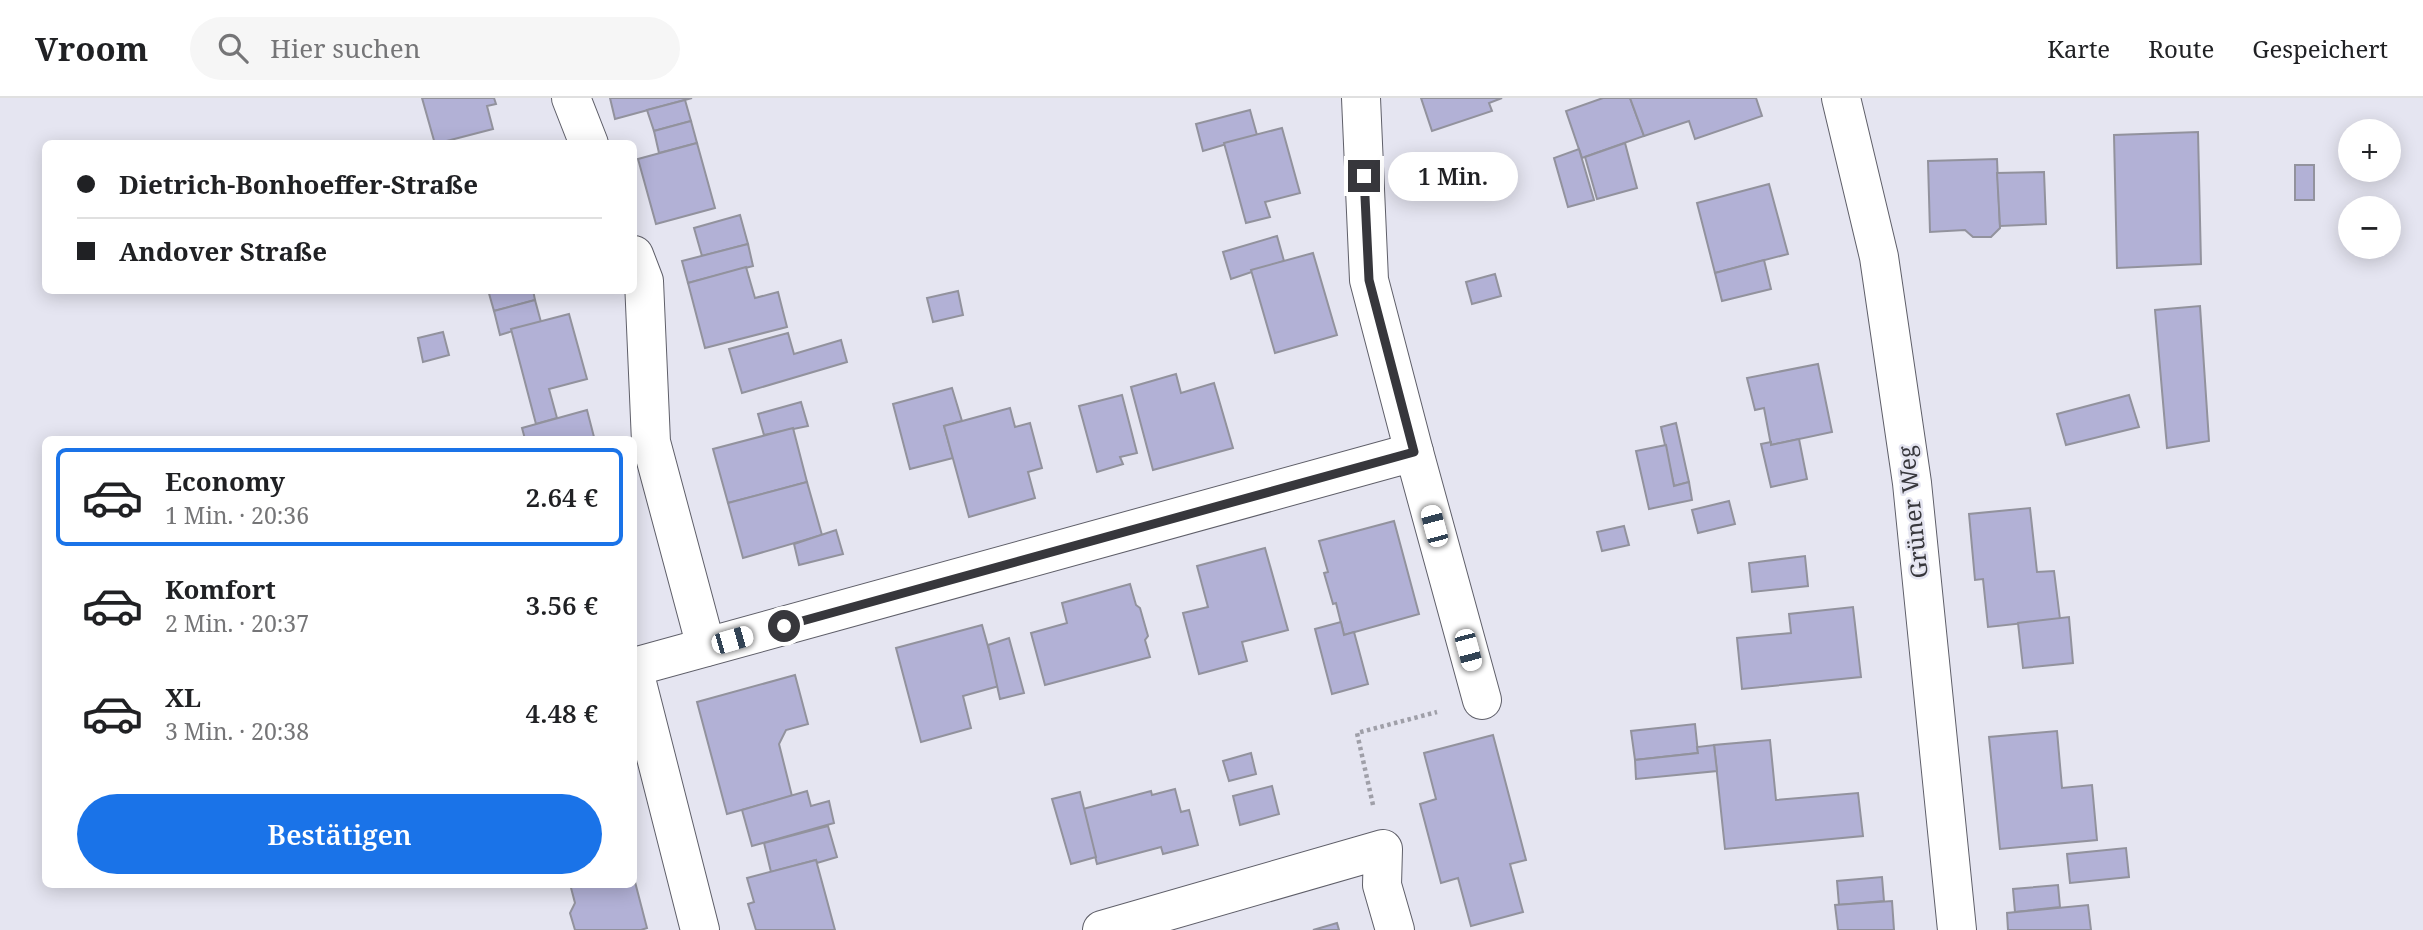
<!DOCTYPE html>
<html lang="de">
<head>
<meta charset="utf-8">
<style>
  :root { --surface:#fff; --page:#f6f6f6; --text:#202124; --muted:#757577; --line:#e0e0e0; --accent:#1a73e8 }
  body { margin:0; font-family:"Noto Serif",serif; background:var(--page); color:var(--text); height:100vh; display:flex; flex-direction:column; font-size:26px; white-space:nowrap }
  * { box-sizing:border-box; margin:0 }
  p { font-size:23px; color:var(--muted) }
  .icon { flex:none; width:38px; height:38px; fill:none; stroke:currentColor; stroke-width:2; stroke-linecap:round; stroke-linejoin:round }
  .map { position:relative; flex:1; overflow:hidden }
  .details { position:absolute; left:42px; top:338px; width:595px; height:452px; display:flex; flex-direction:column; background:var(--surface); border-radius:10px; box-shadow:0 4px 18px #0003 }
  .details>* { flex:none }
  .banner { position:absolute; left:42px; top:42px; width:595px; height:154px; border-radius:10px; box-shadow:0 4px 18px #0003; display:grid; align-content:center; height:154px; padding:0 35px; background:var(--surface) }
  .tools { position:absolute; left:2338px; top:21px; display:grid; gap:14px }
  .tools a { display:grid; place-items:center; width:63px; height:63px; border-radius:50%; background:var(--surface); box-shadow:0 4px 18px #0003; font-size:35px }
  .end { position:absolute; width:32px; height:32px; margin:-16px; border:9px solid #37373c; background:#fff; box-shadow:0 0 0 4px #fff }
  .from { border-radius:50% }
  .bubble { position:absolute; height:49px; border-radius:24px; background:var(--surface); box-shadow:0 4px 18px #0003; font-size:23px; font-weight:600; line-height:49px; text-align:center }
  .car { position:absolute; width:21px; height:42px; margin:-21px -10px; border-radius:9px; box-shadow:0 0 5px 2px #0007; background:linear-gradient(#fff 24%,#345 0 40%,#fff 0 76%,#345 0 86%,#fff 0) }
  .banner b { display:flex; align-items:center; gap:24px; height:66px; font-size:26px }
  .banner b+b { border-top:2px solid var(--line) }
  .banner i { width:18px; height:18px; background:var(--text) }
  ul { padding:12px 0 0; list-style:none }
  li { display:flex; align-items:center; gap:21px; height:98px; margin:0 14px 10px; padding:0 21px; border:4px solid transparent; border-radius:10px }
  li div { flex:1 }
  li b { display:block; font-size:26px }
  li em { font-style:normal; font-weight:600 }
  li.active { border-color:var(--accent) }
  li>.icon { width:63px; height:63px; stroke-width:1.5 }
  .primary-button { display:flex; gap:14px; margin-top:auto; padding:14px 35px }
  .primary-button a { flex:1; height:80px; border-radius:42px; background:var(--accent); color:#fff; font-size:28px; font-weight:600; line-height:80px; text-align:center }
  header { display:flex; align-items:center; gap:42px; box-sizing:border-box; height:98px; padding:0 35px; background:var(--surface); border-bottom:2px solid var(--line) }
  header strong { font-size:33px }
  nav { display:flex; gap:38px; margin-inline-start:auto; font-size:24px }
  .search { width:490px; height:63px; background:var(--page); display:flex; align-items:center; gap:18px; box-sizing:border-box; padding:0 24px; border-radius:38px; color:var(--muted); font-size:26px }
  .map>svg:first-child { display:block }
</style>
</head>
<body>
<header>
<strong>Vroom</strong>
<div class="search"><svg class="icon" aria-label="search" viewBox="0 0 24 24"><circle cx="10" cy="10" r="6"/><path d="M15 15l6 6"/></svg>Hier suchen</div>
<nav><a>Karte</a><a>Route</a><a>Gespeichert</a></nav>
</header>
<div class="map">
<svg width="2423" height="832" viewBox="0 0 2423 832">
  <rect width="100%" height="100%" fill="#e5e5f1"/>
  <!-- building -->
  <g fill="#b2b1d6" stroke="#92929d" stroke-width="2">
    <polygon points="422,0 494,0 496,6 487,8 493,31 435,46"/>
    <polygon points="610,0 692,0 615,21"/>
    <polygon points="1421,0 1502,0 1489,5 1492,13 1432,33"/>
    <polygon points="1603,0 1630,0 1644,38 1582,60 1566,13"/>
    <polygon points="1630,0 1756,0 1762,18 1695,41 1689,23 1644,38"/>
    <polygon points="685,2 691,23 654,33 647,12"/>
    <polygon points="1250,12 1257,37 1203,53 1196,26"/>
    <polygon points="691,23 697,45 659,55 654,33"/>
    <polygon points="1282,30 1300,95 1265,104 1270,119 1246,125 1224,45"/>
    <polygon points="2198,34 2201,166 2117,170 2114,37"/>
    <polygon points="697,45 715,110 656,126 638,61"/>
    <polygon points="1625,45 1637,90 1597,101 1585,59"/>
    <polygon points="1579,51 1594,102 1568,109 1554,60"/>
    <polygon points="1997,61 2000,130 1991,139 1973,139 1965,132 1930,134 1928,63"/>
    <rect x="2295" y="67" width="19" height="35"/>
    <polygon points="2044,74 2046,126 2000,128 1997,75"/>
    <polygon points="1769,86 1788,156 1715,175 1697,105"/>
    <polygon points="740,117 748,146 702,158 694,130"/>
    <polygon points="1277,138 1284,163 1231,181 1223,154"/>
    <polygon points="748,146 753,168 688,185 682,163"/>
    <polygon points="1313,155 1337,237 1275,255 1251,172"/>
    <polygon points="1764,162 1771,191 1722,203 1715,175"/>
    <polygon points="746,169 755,200 778,194 787,229 705,250 688,185"/>
    <polygon points="1495,176 1501,198 1472,206 1466,184"/>
    <polygon points="488,192 533,192 535,202 494,213"/>
    <polygon points="958,193 963,217 933,224 927,200"/>
    <polygon points="535,202 541,224 500,237 494,213"/>
    <polygon points="2200,208 2209,343 2167,350 2155,212"/>
    <polygon points="569,216 587,281 549,291 557,320 536,326 511,231"/>
    <polygon points="443,234 449,257 423,264 418,240"/>
    <polygon points="788,235 794,256 841,242 847,264 742,295 729,251"/>
    <polygon points="1818,266 1832,334 1771,347 1764,310 1755,312 1747,280"/>
    <polygon points="1176,276 1181,295 1214,285 1233,350 1153,372 1131,289"/>
    <polygon points="952,290 962,323 944,328 953,360 910,371 893,306"/>
    <polygon points="1122,297 1137,355 1120,359 1123,366 1097,374 1079,308"/>
    <polygon points="2129,297 2139,329 2066,347 2057,316"/>
    <polygon points="801,304 808,328 764,337 758,316"/>
    <polygon points="1010,310 1015,329 1030,325 1042,370 1028,374 1035,400 969,419 944,328"/>
    <polygon points="587,312 594,339 586,341 525,341 522,330"/>
    <polygon points="1676,325 1689,384 1674,388 1661,329"/>
    <polygon points="793,330 807,384 728,405 713,351"/>
    <polygon points="1799,341 1807,381 1771,389 1761,346 1771,344 1771,347"/>
    <polygon points="1666,347 1674,388 1689,384 1692,402 1649,411 1636,353"/>
    <polygon points="807,384 822,437 743,460 728,405"/>
    <polygon points="1729,403 1735,426 1698,435 1692,412"/>
    <polygon points="2030,410 2037,474 2054,473 2060,521 1988,529 1983,481 1975,482 1969,416"/>
    <polygon points="1394,423 1419,516 1344,537 1336,505 1333,506 1324,475 1328,474 1319,443"/>
    <polygon points="1624,428 1629,447 1602,453 1597,434"/>
    <polygon points="836,432 843,456 799,467 794,446"/>
    <polygon points="1265,450 1288,532 1242,544 1247,563 1199,576 1183,515 1208,509 1197,468"/>
    <polygon points="1805,458 1808,488 1752,494 1749,465"/>
    <polygon points="1130,486 1136,507 1140,510 1148,538 1145,542 1150,559 1045,587 1031,535 1067,525 1062,505"/>
    <polygon points="1853,509 1861,579 1742,591 1737,540 1791,535 1789,516"/>
    <polygon points="2069,519 2073,565 2023,570 2018,525"/>
    <polygon points="1341,524 1344,537 1354,534 1368,586 1332,596 1315,531"/>
    <polygon points="982,527 999,588 963,598 971,630 921,644 896,550"/>
    <polygon points="1009,540 1024,595 1000,601 988,547"/>
    <polygon points="795,577 808,626 786,632 779,646 792,698 727,716 697,604"/>
    <polygon points="1695,626 1698,655 1635,662 1631,633"/>
    <polygon points="2057,633 2062,690 2092,687 2097,742 2000,751 1989,639"/>
    <polygon points="1493,637 1526,762 1510,766 1523,814 1471,828 1458,780 1441,785 1420,706 1436,701 1424,655"/>
    <polygon points="1770,642 1776,702 1858,695 1863,738 1725,751 1714,647"/>
    <polygon points="1714,647 1717,673 1636,681 1635,662 1698,655 1697,649"/>
    <polygon points="1251,655 1256,676 1229,683 1223,663"/>
    <polygon points="1272,688 1279,716 1240,727 1233,698"/>
    <polygon points="1175,691 1181,714 1189,712 1198,747 1163,756 1161,749 1097,766 1083,711 1151,693 1152,697"/>
    <polygon points="807,693 811,708 829,703 834,725 752,748 742,712"/>
    <polygon points="1080,694 1096,759 1071,766 1052,701"/>
    <polygon points="828,728 837,759 817,765 816,762 771,774 764,745"/>
    <polygon points="2126,750 2129,779 2070,785 2067,756"/>
    <polygon points="816,762 835,832 756,832 748,806 754,804 747,780"/>
    <polygon points="1882,779 1884,803 1839,807 1837,783"/>
    <polygon points="634,780 647,830 641,832 575,832 570,815 575,805 570,786 634,786"/>
    <polygon points="2058,787 2060,809 2015,814 2013,791"/>
    <polygon points="1892,803 1894,832 1838,832 1835,807"/>
    <polygon points="2088,807 2091,832 2008,832 2007,815"/>
    <polygon points="1337,825 1339,832 1313,832"/>
  </g>
  <g fill="none" stroke-linecap="round" stroke-linejoin="round">
    <!-- street casing -->
    <g stroke="#5f5f69" stroke-width="40">
      <g id="street">
        <polyline points="571,0 589,46"/>
        <polyline points="1361,0 1369,182 1414,354"/>
        <polyline points="1841,0 1879,159 1912,385 1957,832"/>
        <polyline points="634,157 644,183 651,344 706,549"/>
        <polyline points="634,569 1414,354 1482,602"/>
        <polyline points="634,573 700,832"/>
        <polyline points="1102,832 1383,751 1382,787 1395,832"/>
      </g>
    </g>
    <!-- path -->
    <polyline stroke="#9f9fa8" stroke-width="4.5" stroke-dasharray="3.5 3.5" stroke-linecap="butt" points="1373,707 1357,635 1437,614"/>
    <!-- street -->
    <use href="#street" stroke="#fff" stroke-width="38"/>
  </g>
  <g fill="none" stroke-linecap="round" stroke-linejoin="round">
    <!-- route -->
    <polyline stroke="#37373c" stroke-width="9" points="784,528 1414,354 1369,182 1364,78"/>
  </g>
  <g text-anchor="middle" stroke-width="5" stroke-linejoin="round" paint-order="stroke">
    <!-- street labels -->
    <g font-size="23" fill="#37373c" stroke="#e5e5f1">
      <text transform="translate(1913 414) rotate(-96)" y="8">Grüner Weg</text>
    </g>
  </g>
</svg>
<div class="tools">
<a>+</a>
<a>−</a>
</div>
<i class="end from" style="left:784px;top:528px"></i>
<i class="end" style="left:1364px;top:78px"></i>
<div class="bubble" style="left:1388px;top:54px;width:130px">1 Min.</div>
<i class="car" style="left:1434px;top:428px;rotate:345deg"></i>
<i class="car" style="left:732px;top:542px;rotate:74deg"></i>
<i class="car" style="left:1468px;top:552px;rotate:165deg"></i>
<div class="banner">
<b><i class="from"></i>Dietrich-Bonhoeffer-Straße</b>
<b><i></i>Andover Straße</b>
</div>
<section class="details">
<ul>
<li class="active"><svg class="icon" aria-label="car" viewBox="0 0 24 24"><path d="M5 17H2v-5l4-1 3-4h7l3 4 3 1v5h-3M9 17h6M6 11h13"/><circle cx="7" cy="17" r="2"/><circle cx="17" cy="17" r="2"/></svg><div><b>Economy</b><p>1 Min. · 20:36</p></div><em>2.64 €</em></li>
<li><svg class="icon" aria-label="car" viewBox="0 0 24 24"><path d="M5 17H2v-5l4-1 3-4h7l3 4 3 1v5h-3M9 17h6M6 11h13"/><circle cx="7" cy="17" r="2"/><circle cx="17" cy="17" r="2"/></svg><div><b>Komfort</b><p>2 Min. · 20:37</p></div><em>3.56 €</em></li>
<li><svg class="icon" aria-label="car" viewBox="0 0 24 24"><path d="M5 17H2v-5l4-1 3-4h7l3 4 3 1v5h-3M9 17h6M6 11h13"/><circle cx="7" cy="17" r="2"/><circle cx="17" cy="17" r="2"/></svg><div><b>XL</b><p>3 Min. · 20:38</p></div><em>4.48 €</em></li>
</ul>
<div class="primary-button"><a>Bestätigen</a></div>
</section>
</div>
</body>
</html>
